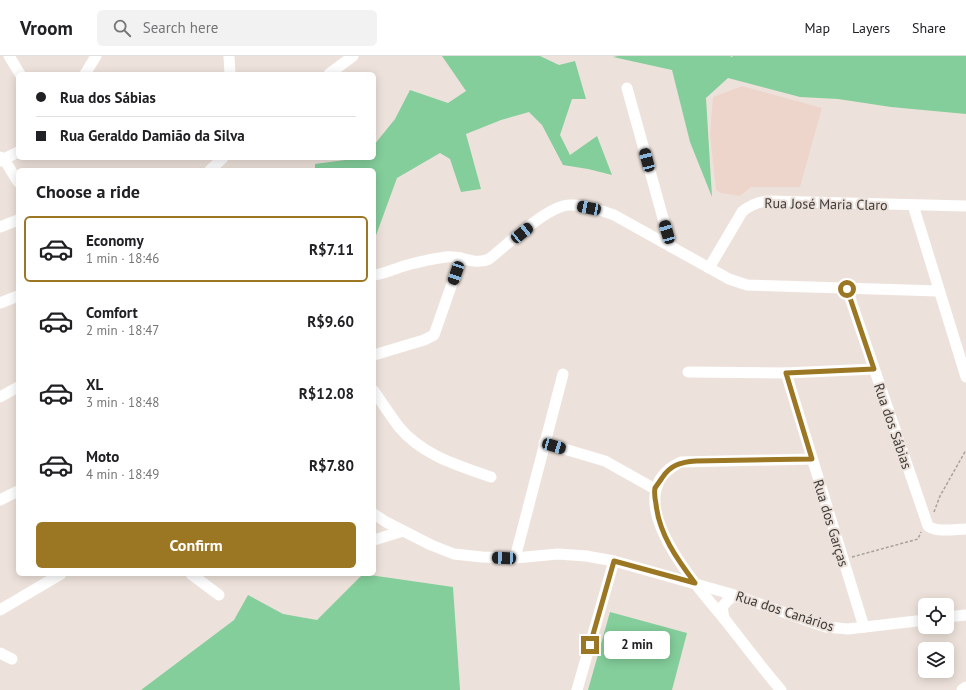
<!DOCTYPE html>
<html lang="en">
<head>
<meta charset="utf-8">
<style>
  :root { --surface:#fff; --page:#f2f2f2; --text:#202124; --muted:#757577; --line:#e0e0e0; --accent:#9c7723 }
  body { margin:0; font-family:"PT Sans",sans-serif; background:var(--page); color:var(--text); height:100vh; display:flex; flex-direction:column; font-size:15px; white-space:nowrap }
  * { box-sizing:border-box; margin:0 }
  p { font-size:13px; color:var(--muted) }
  .icon { flex:none; width:22px; height:22px; fill:none; stroke:currentColor; stroke-width:2; stroke-linecap:round; stroke-linejoin:round }
  .map { position:relative; flex:1; overflow:hidden }
  .drawer { position:absolute; left:16px; top:112px; width:360px; height:408px; display:flex; flex-direction:column; background:var(--surface); border-radius:6px; box-shadow:0 2px 10px #0003 }
  .drawer>* { flex:none }
  .hud { position:absolute; left:16px; top:16px; width:360px; height:88px; border-radius:6px; box-shadow:0 2px 10px #0003; display:grid; align-content:center; height:88px; padding:0 20px; background:var(--surface) }
  .buttons { position:absolute; left:918px; top:542px; display:grid; gap:8px }
  .buttons a { display:grid; place-items:center; width:36px; height:36px; border-radius:6px; background:var(--surface); box-shadow:0 2px 10px #0003; font-size:20px }
  .end { position:absolute; width:18px; height:18px; margin:-9px; border:5px solid #9c7723; background:#fff; box-shadow:0 0 0 2px #fff }
  .from { border-radius:50% }
  .bubble { position:absolute; height:28px; border-radius:6px; background:var(--surface); box-shadow:0 2px 10px #0003; font-size:13px; font-weight:700; line-height:28px; text-align:center }
  .car { position:absolute; width:12px; height:24px; margin:-12px -6px; border-radius:5px; box-shadow:0 0 3px 1px #0007; background:linear-gradient(#222 24%,#8ab4d8 0 40%,#222 0 76%,#8ab4d8 0 86%,#222 0) }
  .hud b { display:flex; align-items:center; gap:14px; height:38px; font-size:15px }
  .hud b+b { border-top:1px solid var(--line) }
  .hud i { width:10px; height:10px; background:var(--text) }
  ul { padding:0; list-style:none }
  li { display:flex; align-items:center; gap:12px; height:66px; margin:0 8px 6px; padding:0 12px; border:2px solid transparent; border-radius:6px }
  li div { flex:1 }
  li b { display:block; font-size:15px }
  li em { font-style:normal; font-weight:700 }
  li.on { border-color:var(--accent) }
  li>.icon { width:36px; height:36px; stroke-width:1.5 }
  h2 { padding:0 20px; font-size:18px; line-height:48px }
  .primary-button { display:flex; gap:8px; margin-top:auto; padding:8px 20px }
  .primary-button a { flex:1; height:46px; border-radius:6px; background:var(--accent); color:#fff; font-size:16px; font-weight:700; line-height:46px; text-align:center }
  header { display:flex; align-items:center; gap:24px; box-sizing:border-box; height:56px; padding:0 20px; background:var(--surface); border-bottom:1px solid var(--line) }
  header strong { font-size:19px }
  nav { display:flex; gap:22px; margin-inline-start:auto; font-size:14px }
  .search { width:280px; height:36px; background:var(--page); display:flex; align-items:center; gap:10px; box-sizing:border-box; padding:0 14px; border-radius:6px; color:var(--muted); font-size:15px }
  .map>svg:first-child { display:block }
</style>
</head>
<body>
<header>
<strong>Vroom</strong>
<div class="search"><svg class="icon" aria-label="search" viewBox="0 0 24 24"><circle cx="10" cy="10" r="6"/><path d="M15 15l6 6"/></svg>Search here</div>
<nav><a>Map</a><a>Layers</a><a>Share</a></nav>
</header>
<div class="map">
<svg width="966" height="634" viewBox="0 0 966 634">
  <rect width="100%" height="100%" fill="#ede2db"/>
  <!-- education -->
  <polygon fill="#edd5cb" points="742,30 822,52 800,131 751,131 740,140 721,137 716,134 710,78 713,41"/>
  <!-- green -->
  <g fill="#84ce9b">
    <polygon points="442,0 540,0 559,9 575,5 586,43 572,43 560,79 570,99 597,80 612,119 588,113 563,109 542,69 529,56 501,64 466,78 481,133 461,136 450,103 440,97 397,122 375,182 374,182 374,114 315,114 315,108 360,102 374,102 374,89 395,63 410,34 448,47 466,35"/>
    <polygon points="618,0 730,0 732,1 733,0 966,0 966,58 891,51 838,43 800,41 728,22 706,42 712,141 690,86 672,14 613,1"/>
    <polygon points="363,518 453,531 460,634 141,634 234,564 248,539 283,558 317,564"/>
    <polygon points="610,556 687,577 672,634 588,634"/>
  </g>
  <g fill="none" stroke-linecap="round" stroke-linejoin="round">
    <!-- path -->
    <g stroke="#a9a19c" stroke-width="1.5" stroke-dasharray="3 2" stroke-linecap="butt">
      <polyline points="934,456 940,440 966,394"/>
      <polyline points="852,501 918,483 921,476"/>
    </g>
    <!-- minor -->
    <g stroke="#fff" stroke-width="11">
      <polyline points="9,0 20,18"/>
      <polyline points="229,0 230,18"/>
      <polyline points="85,18 96,0"/>
      <polyline points="329,18 353,0"/>
      <polyline points="627,32 671,191"/>
      <polyline points="0,101 4,103 18,126"/>
      <polyline points="0,105 18,96"/>
      <polyline points="210,114 223,102"/>
      <polyline points="913,149 966,321"/>
      <polyline points="0,171 18,164"/>
      <path d="M 709,212 L 742,156 C 750,149 757,146 768,145 L 966,150"/>
      <path d="M 374,219 C 384,218 394,213 404,210 C 417,206 432,203 446,201 C 461,199 475,210 489,203 C 507,189 547,150 569,149 C 584,148 600,154 614,159 L 729,223 L 747,229 L 939,235"/>
      <path d="M 847,233 L 928,470 C 938,477 955,473 966,473"/>
      <polyline points="0,247 18,240"/>
      <polyline points="374,299 424,284 434,279 461,202"/>
      <polyline points="688,316 786,317 874,313"/>
      <polyline points="786,317 864,571"/>
      <path d="M 374,335 C 382,347 390,359 399,371 C 422,399 457,409 491,421"/>
      <polyline points="0,341 18,331"/>
      <polyline points="544,387 605,405 655,433"/>
      <polyline points="0,444 18,435"/>
      <polyline points="374,458 386,466 431,489 454,498 482,501 515,502 558,498 586,500 614,505 731,538 826,571 848,573 925,564"/>
      <polyline points="374,484 403,475"/>
      <polyline points="515,502 563,318"/>
      <polyline points="191,518 219,539"/>
      <polyline points="0,554 61,518"/>
      <polyline points="947,561 966,559"/>
      <polyline points="724,563 722,551 731,541 740,541"/>
      <polyline points="0,597 12,603"/>
      <polyline points="577,634 614,505"/>
      <path d="M 781,634 C 762,612 744,588 726,565 C 698,531 612,438 681,406 L 812,403"/>
      <polyline points="962,634 966,631"/>
    </g>
  </g>
  <g fill="none" stroke-linecap="round" stroke-linejoin="round">
    <!-- route -->
    <path stroke="#9c7723" stroke-width="5" d="M 590,589 L 614,505 L 695,527 C 677,503 659,478 656,448 C 655,443 654,437 655,432 C 657,429 660,425 662,422 C 670,409 681,406 696,405 L 812,403 L 786,317 L 874,313 L 847,233"/>
  </g>
  <g text-anchor="middle" stroke-width="4" stroke-linejoin="round" paint-order="stroke">
    <!-- street labels -->
    <g font-size="14" fill="#3e3a37" stroke="#ede2db">
      <text transform="translate(826 148) rotate(1)" y="5">Rua José Maria Claro</text>
      <text transform="translate(893 370) rotate(71)" y="5">Rua dos Sábias</text>
      <text transform="translate(831 467) rotate(73)" y="5">Rua dos Garças</text>
      <text transform="translate(785 555) rotate(18)" y="5">Rua dos Canários</text>
    </g>
  </g>
</svg>
<div class="buttons">
<a><svg class="icon" aria-label="locate" viewBox="0 0 24 24"><circle cx="12" cy="12" r="6"/><path d="M12 2v4M12 18v4M2 12h4M18 12h4"/></svg></a>
<a><svg class="icon" aria-label="layers" viewBox="0 0 24 24"><path d="M12 4l9 5-9 5-9-5zM3 14l9 5 9-5"/></svg></a>
</div>
<i class="end from" style="left:847px;top:233px"></i>
<i class="end" style="left:590px;top:589px"></i>
<div class="bubble" style="left:604px;top:575px;width:66px">2 min</div>
<i class="car" style="left:647px;top:104px;rotate:345deg"></i>
<i class="car" style="left:589px;top:152px;rotate:281deg"></i>
<i class="car" style="left:667px;top:176px;rotate:344deg"></i>
<i class="car" style="left:522px;top:177px;rotate:51deg"></i>
<i class="car" style="left:456px;top:217px;rotate:199deg"></i>
<i class="car" style="left:554px;top:390px;rotate:106deg"></i>
<i class="car" style="left:504px;top:502px;rotate:272deg"></i>
<div class="hud">
<b><i class="from"></i>Rua dos Sábias</b>
<b><i></i>Rua Geraldo Damião da Silva</b>
</div>
<section class="drawer">
<h2>Choose a ride</h2>
<ul>
<li class="on"><svg class="icon" aria-label="car" viewBox="0 0 24 24"><path d="M5 17H2v-5l4-1 3-4h7l3 4 3 1v5h-3M9 17h6M6 11h13"/><circle cx="7" cy="17" r="2"/><circle cx="17" cy="17" r="2"/></svg><div><b>Economy</b><p>1 min · 18:46</p></div><em>R$7.11</em></li>
<li><svg class="icon" aria-label="car" viewBox="0 0 24 24"><path d="M5 17H2v-5l4-1 3-4h7l3 4 3 1v5h-3M9 17h6M6 11h13"/><circle cx="7" cy="17" r="2"/><circle cx="17" cy="17" r="2"/></svg><div><b>Comfort</b><p>2 min · 18:47</p></div><em>R$9.60</em></li>
<li><svg class="icon" aria-label="car" viewBox="0 0 24 24"><path d="M5 17H2v-5l4-1 3-4h7l3 4 3 1v5h-3M9 17h6M6 11h13"/><circle cx="7" cy="17" r="2"/><circle cx="17" cy="17" r="2"/></svg><div><b>XL</b><p>3 min · 18:48</p></div><em>R$12.08</em></li>
<li><svg class="icon" aria-label="car" viewBox="0 0 24 24"><path d="M5 17H2v-5l4-1 3-4h7l3 4 3 1v5h-3M9 17h6M6 11h13"/><circle cx="7" cy="17" r="2"/><circle cx="17" cy="17" r="2"/></svg><div><b>Moto</b><p>4 min · 18:49</p></div><em>R$7.80</em></li>
</ul>
<div class="primary-button"><a>Confirm</a></div>
</section>
</div>
</body>
</html>
